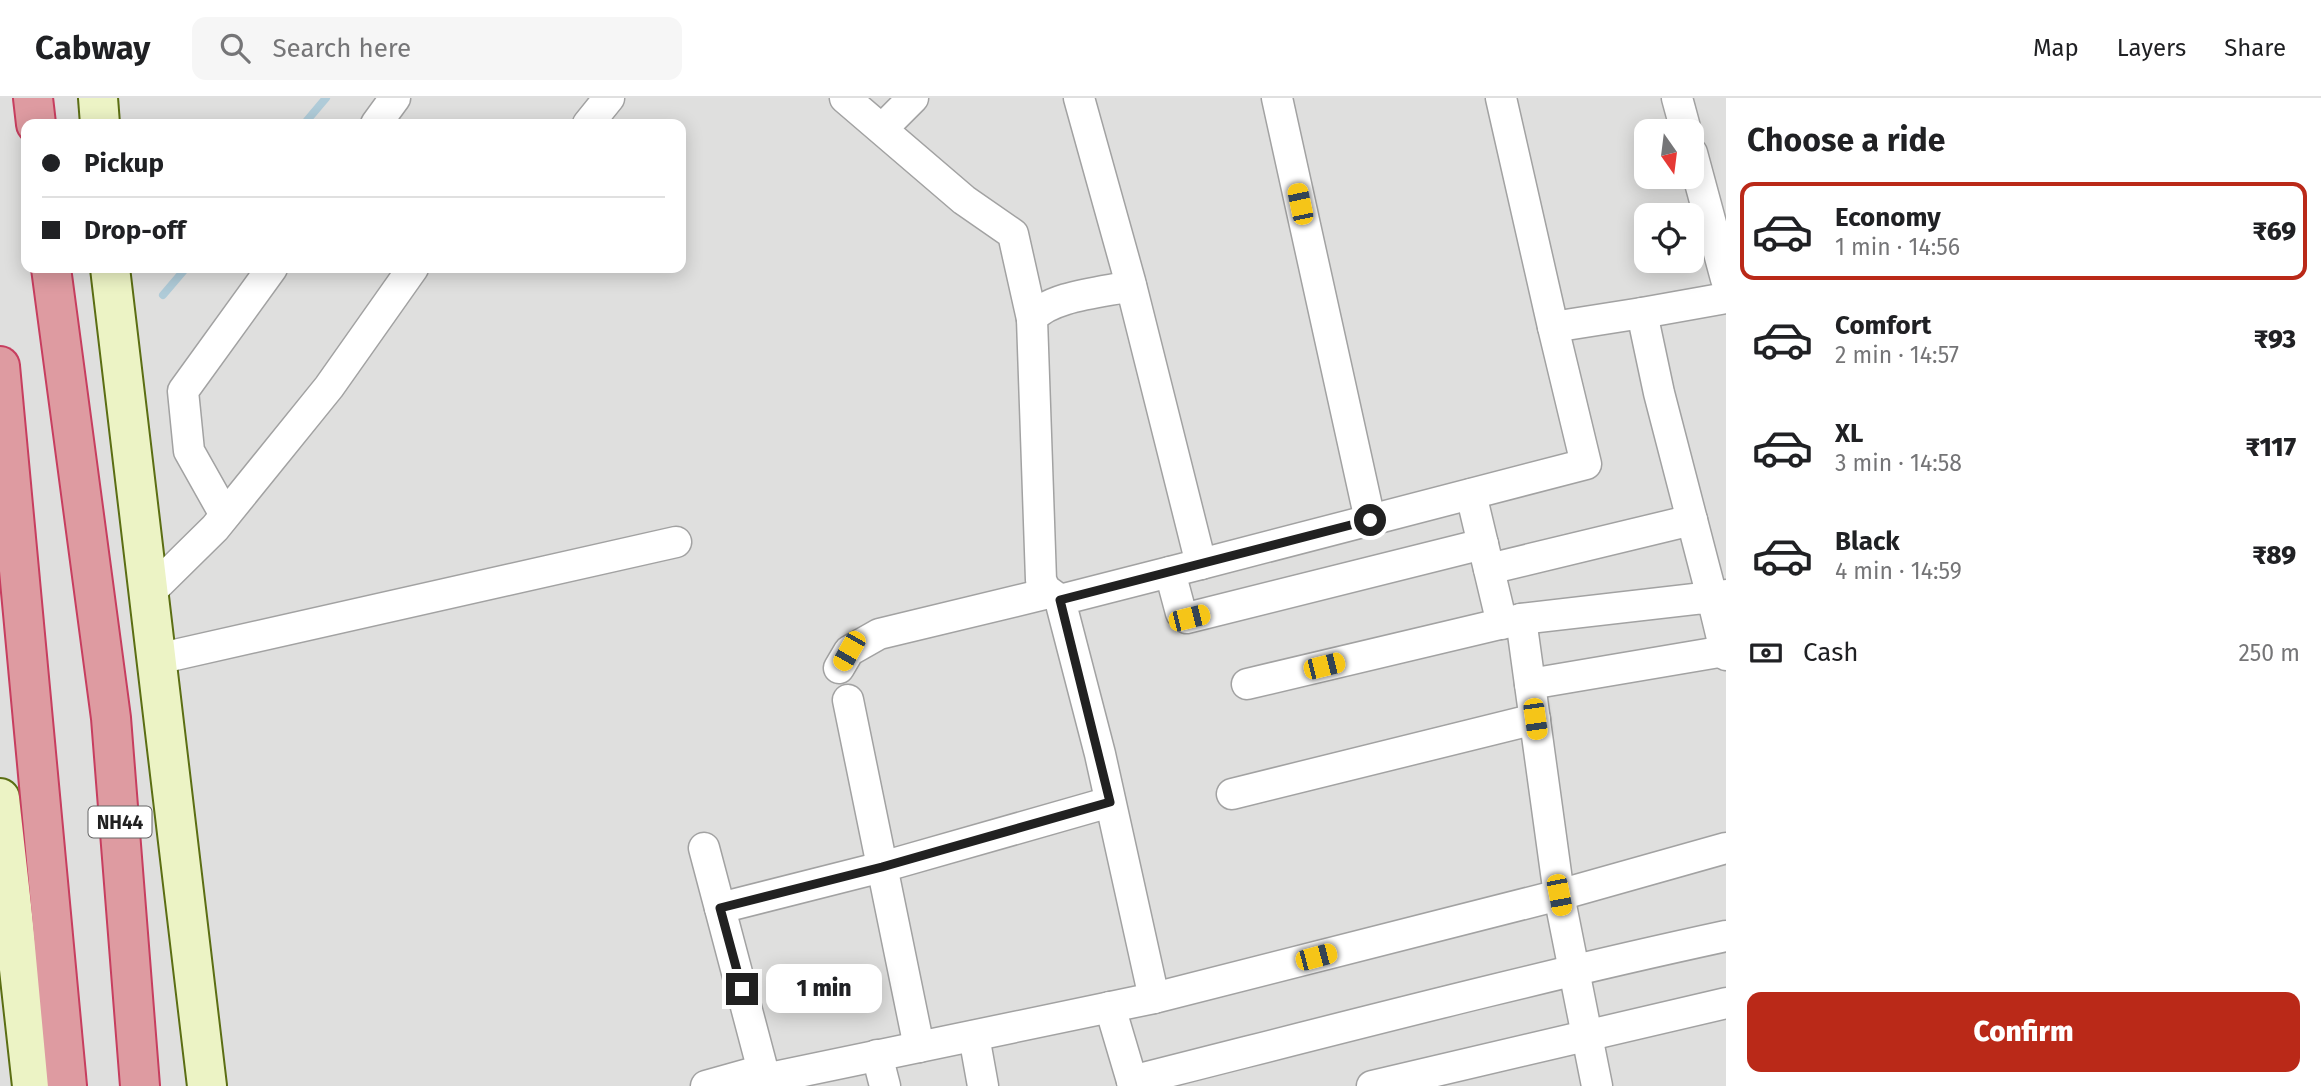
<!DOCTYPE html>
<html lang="en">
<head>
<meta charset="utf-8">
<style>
  :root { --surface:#fff; --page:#f6f6f6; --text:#202124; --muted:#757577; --line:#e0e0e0; --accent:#ba2918 }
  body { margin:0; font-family:"Fira Sans",sans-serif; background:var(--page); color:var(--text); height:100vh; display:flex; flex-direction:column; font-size:26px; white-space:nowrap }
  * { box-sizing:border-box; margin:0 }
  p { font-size:23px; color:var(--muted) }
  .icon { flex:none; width:38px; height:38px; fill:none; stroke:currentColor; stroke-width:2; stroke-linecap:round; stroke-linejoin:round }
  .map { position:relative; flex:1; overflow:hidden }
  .details { display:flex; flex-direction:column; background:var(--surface); width:595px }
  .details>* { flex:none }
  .top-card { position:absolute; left:21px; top:21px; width:665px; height:154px; border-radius:14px; box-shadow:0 4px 18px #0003; display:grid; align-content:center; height:154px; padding:0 21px; background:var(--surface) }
  .needle { width:46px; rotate:166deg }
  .fabs { position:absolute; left:1634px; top:21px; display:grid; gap:14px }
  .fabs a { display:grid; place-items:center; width:70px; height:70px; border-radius:14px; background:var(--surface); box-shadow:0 4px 18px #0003; font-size:35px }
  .end { position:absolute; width:32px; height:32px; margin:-16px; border:9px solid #212121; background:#fff; box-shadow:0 0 0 4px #fff }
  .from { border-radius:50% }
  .bubble { position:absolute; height:49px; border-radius:14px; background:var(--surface); box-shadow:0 4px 18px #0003; font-size:23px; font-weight:800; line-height:49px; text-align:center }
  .car { position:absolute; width:21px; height:42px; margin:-21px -10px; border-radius:9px; box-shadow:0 0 5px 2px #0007; background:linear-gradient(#f5c518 24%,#345 0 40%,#f5c518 0 76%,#345 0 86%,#f5c518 0) }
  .top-card b { display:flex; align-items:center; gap:24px; height:66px; font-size:26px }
  .top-card b+b { border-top:2px solid var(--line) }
  .top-card i { width:18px; height:18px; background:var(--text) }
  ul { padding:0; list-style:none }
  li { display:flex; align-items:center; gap:21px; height:98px; margin:0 14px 10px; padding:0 7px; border:4px solid transparent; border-radius:14px }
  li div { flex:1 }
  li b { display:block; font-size:26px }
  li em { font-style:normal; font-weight:800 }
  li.on { border-color:var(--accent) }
  li>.icon { width:63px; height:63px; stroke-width:1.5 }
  h2 { padding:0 21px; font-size:32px; line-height:84px }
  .pay { display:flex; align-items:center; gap:18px; height:77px; padding:0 21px; font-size:26px }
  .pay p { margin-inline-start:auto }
  .primary-button { display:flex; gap:14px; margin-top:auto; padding:14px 21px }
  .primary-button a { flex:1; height:80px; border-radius:14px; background:var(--accent); color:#fff; font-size:28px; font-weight:800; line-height:80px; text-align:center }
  header { display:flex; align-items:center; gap:42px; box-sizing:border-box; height:98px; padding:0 35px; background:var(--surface); border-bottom:2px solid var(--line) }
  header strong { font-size:33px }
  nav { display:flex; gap:38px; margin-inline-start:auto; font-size:24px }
  .search { width:490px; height:63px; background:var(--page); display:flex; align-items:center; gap:18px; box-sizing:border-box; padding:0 24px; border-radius:14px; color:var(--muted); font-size:26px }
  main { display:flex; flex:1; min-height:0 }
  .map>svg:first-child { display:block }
</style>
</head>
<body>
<header>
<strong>Cabway</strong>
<div class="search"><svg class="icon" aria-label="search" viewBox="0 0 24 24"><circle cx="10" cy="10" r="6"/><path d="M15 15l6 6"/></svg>Search here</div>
<nav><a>Map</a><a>Layers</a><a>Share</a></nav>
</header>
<main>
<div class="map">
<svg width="1726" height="988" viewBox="0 0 1726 988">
  <rect width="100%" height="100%" fill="#f0efe9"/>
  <!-- residential -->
  <path fill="#dfdfde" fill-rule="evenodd" d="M 0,0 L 1726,0 L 1726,988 L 0,988 ZM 26,26 L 681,26 L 681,170 L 26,170 ZM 1647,33 L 1692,33 L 1692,79 L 1647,79 ZM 1647,117 L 1692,117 L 1692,163 L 1647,163 Z"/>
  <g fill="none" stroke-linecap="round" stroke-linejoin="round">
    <!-- stream -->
    <g stroke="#afcbd8" stroke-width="8">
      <polyline points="304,26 326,0"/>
      <polyline points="163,197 186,170"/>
    </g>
    <!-- street casing -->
    <g stroke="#a2a2a2" stroke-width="33">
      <g id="street">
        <polyline points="845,0 964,102 1013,136 1032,221"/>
        <polyline points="1079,0 1130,183 1201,466 1060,502 1100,656 1154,900"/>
        <polyline points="1277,0 1370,422"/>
        <polyline points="1501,0 1553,229"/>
        <polyline points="1677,0 1686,33"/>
        <polyline points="376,26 395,0"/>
        <polyline points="588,26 609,0"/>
        <polyline points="882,31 913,0"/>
        <polyline points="1692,55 1726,181"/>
        <polyline points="1642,215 1726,200"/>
        <polyline points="1471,396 1502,526"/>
        <polyline points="225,417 189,353 183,293 272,170"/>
        <polyline points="1201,466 1586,366 1553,229 1642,215 1659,295 1712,499 1726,497"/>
        <polyline points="1489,471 1692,422"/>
        <polyline points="1170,474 1181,515 1187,520 1483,446"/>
        <polyline points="149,495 215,430 329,289 413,170"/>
        <path d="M 1060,502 L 1045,491 L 1041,482 L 1032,221 C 1048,198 1104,194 1131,188"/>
        <polyline points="1521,521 1712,499 1726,557"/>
        <polyline points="157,561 676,444"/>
        <polyline points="839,570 849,553 879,536 1049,495"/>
        <polyline points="1247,586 1521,521 1559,797 1597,988"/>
        <polyline points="1530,586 1725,553"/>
        <polyline points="848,602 919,949"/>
        <polyline points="1232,696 1535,621"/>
        <polyline points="704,750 767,988"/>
        <polyline points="720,810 882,769 1110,704"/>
        <polyline points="1110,909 1132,983"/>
        <polyline points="974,938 983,988"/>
        <polyline points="877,957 885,988"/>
        <polyline points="765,981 1154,900 1559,797 1726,750"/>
        <polyline points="706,988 763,972"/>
        <path d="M 1133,988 L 1132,983 C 1330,933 1527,881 1726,838"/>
        <polyline points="1372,988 1726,905"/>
      </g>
    </g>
    <!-- secondary casing -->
    <g stroke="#5b6e13" stroke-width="42">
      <g id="secondary">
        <polyline points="98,0 100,26"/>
        <polyline points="110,170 207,988"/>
        <polyline points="0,700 32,988"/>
      </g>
    </g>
    <!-- highway casing -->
    <g stroke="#c73e5f" stroke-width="42">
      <g id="highway">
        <polyline points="33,0 36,26"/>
        <polyline points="51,170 111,620 140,988"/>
        <polyline points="0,268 67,988"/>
      </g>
    </g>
    <!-- street -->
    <use href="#street" stroke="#fff" stroke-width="30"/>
    <!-- secondary -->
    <use href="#secondary" stroke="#ecf3c5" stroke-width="38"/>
    <!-- highway -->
    <use href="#highway" stroke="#de9ba1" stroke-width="38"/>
  </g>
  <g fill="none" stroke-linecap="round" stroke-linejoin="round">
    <!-- route -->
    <polyline stroke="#212121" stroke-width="9" points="742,891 720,810 882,769 1110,704 1060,502 1370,422"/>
  </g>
  <g text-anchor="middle" stroke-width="7" stroke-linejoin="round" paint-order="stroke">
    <!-- shield labels -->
    <rect fill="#fff" stroke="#646464" stroke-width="2" x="88.5" y="708.5" width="63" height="31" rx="5"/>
    <g font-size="19" font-weight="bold" fill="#212121">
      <text x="120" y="731">NH44</text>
    </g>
  </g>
</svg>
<div class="fabs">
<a><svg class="needle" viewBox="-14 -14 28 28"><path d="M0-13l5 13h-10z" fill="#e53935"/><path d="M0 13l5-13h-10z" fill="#757577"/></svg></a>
<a><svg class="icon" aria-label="locate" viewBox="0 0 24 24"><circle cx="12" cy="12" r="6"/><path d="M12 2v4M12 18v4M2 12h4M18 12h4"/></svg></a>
</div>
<i class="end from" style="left:1370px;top:422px"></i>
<i class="end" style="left:742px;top:891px"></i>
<div class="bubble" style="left:766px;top:866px;width:116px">1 min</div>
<i class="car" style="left:1300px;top:106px;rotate:348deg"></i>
<i class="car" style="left:1189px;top:520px;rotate:76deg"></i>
<i class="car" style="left:849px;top:553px;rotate:210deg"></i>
<i class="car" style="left:1324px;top:568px;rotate:76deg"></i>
<i class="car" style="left:1535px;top:621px;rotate:172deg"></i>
<i class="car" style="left:1559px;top:797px;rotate:169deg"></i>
<i class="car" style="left:1316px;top:859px;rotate:75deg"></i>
<div class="top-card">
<b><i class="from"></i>Pickup</b>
<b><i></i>Drop-off</b>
</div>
</div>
<section class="details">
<h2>Choose a ride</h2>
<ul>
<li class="on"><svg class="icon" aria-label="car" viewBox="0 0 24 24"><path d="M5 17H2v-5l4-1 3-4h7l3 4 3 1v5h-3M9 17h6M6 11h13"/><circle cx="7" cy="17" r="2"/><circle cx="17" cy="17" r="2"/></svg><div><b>Economy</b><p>1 min · 14:56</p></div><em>₹69</em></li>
<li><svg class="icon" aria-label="car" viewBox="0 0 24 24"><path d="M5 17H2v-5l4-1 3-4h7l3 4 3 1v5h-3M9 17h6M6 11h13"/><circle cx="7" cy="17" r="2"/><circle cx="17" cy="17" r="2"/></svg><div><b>Comfort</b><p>2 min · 14:57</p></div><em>₹93</em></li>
<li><svg class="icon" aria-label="car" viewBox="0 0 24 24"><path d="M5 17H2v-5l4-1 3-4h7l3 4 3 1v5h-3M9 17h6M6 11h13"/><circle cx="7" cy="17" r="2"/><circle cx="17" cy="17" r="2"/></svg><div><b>XL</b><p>3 min · 14:58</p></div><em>₹117</em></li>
<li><svg class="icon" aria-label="car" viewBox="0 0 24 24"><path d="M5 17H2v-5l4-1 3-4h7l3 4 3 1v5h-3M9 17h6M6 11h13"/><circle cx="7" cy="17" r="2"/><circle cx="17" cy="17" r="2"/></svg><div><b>Black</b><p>4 min · 14:59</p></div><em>₹89</em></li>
</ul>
<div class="pay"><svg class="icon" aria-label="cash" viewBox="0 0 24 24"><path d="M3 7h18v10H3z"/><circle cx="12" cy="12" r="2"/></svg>Cash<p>250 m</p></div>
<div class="primary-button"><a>Confirm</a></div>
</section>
</main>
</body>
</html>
